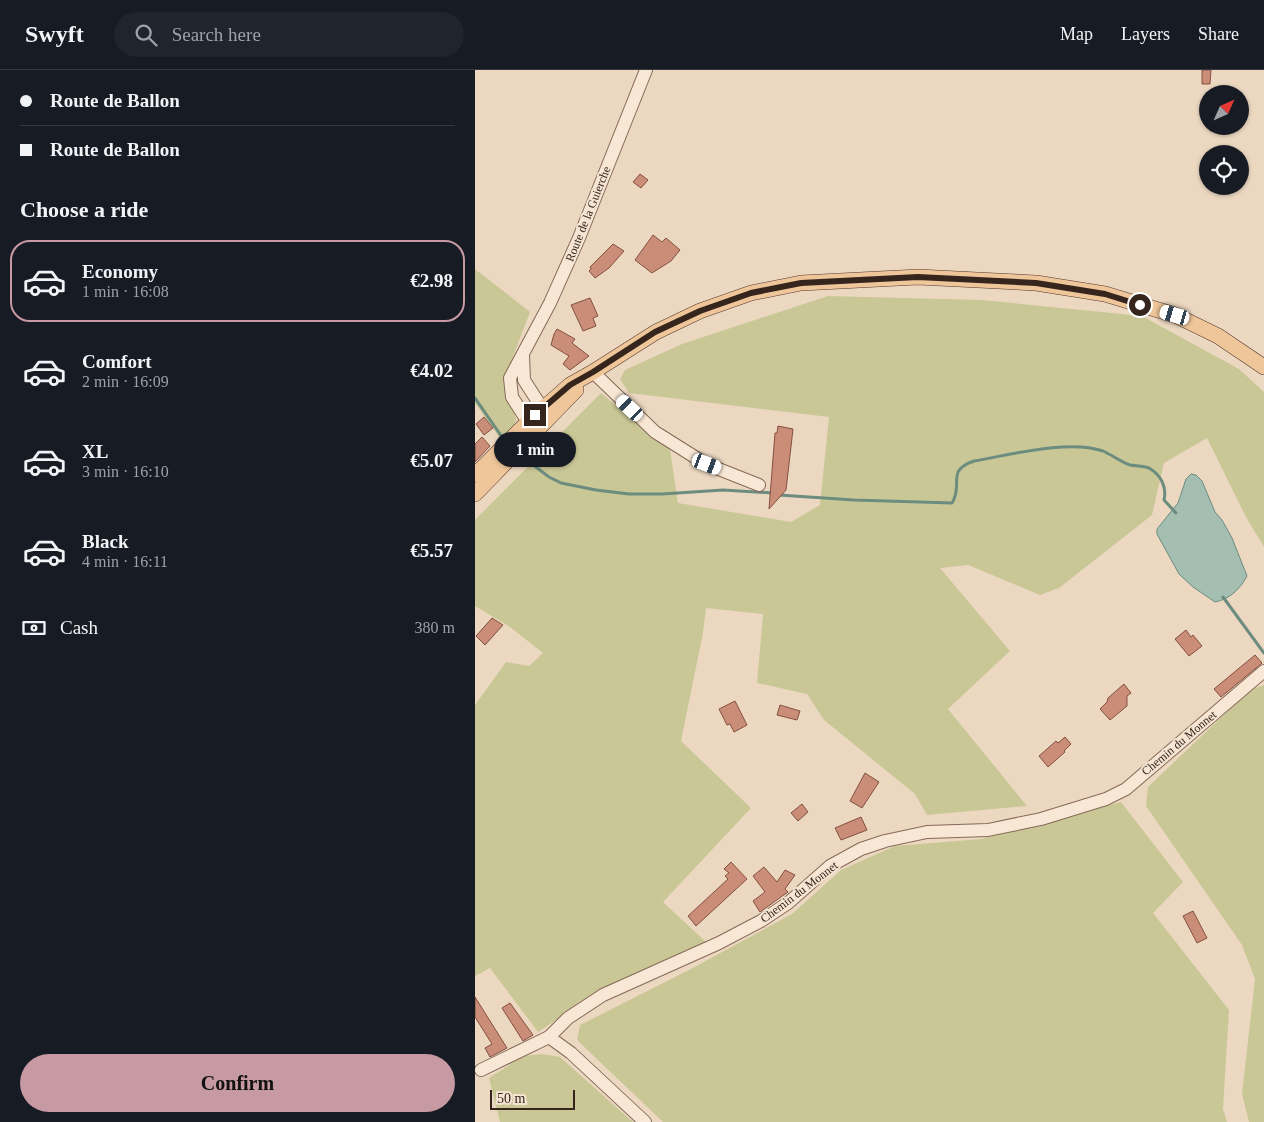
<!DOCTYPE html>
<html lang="en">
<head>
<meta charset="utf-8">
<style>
  :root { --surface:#171b24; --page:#20242c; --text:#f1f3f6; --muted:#9ea1a6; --line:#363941; --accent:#c699a3 }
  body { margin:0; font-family:Georgia,serif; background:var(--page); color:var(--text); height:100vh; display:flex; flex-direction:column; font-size:19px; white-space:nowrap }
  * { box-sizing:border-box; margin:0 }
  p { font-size:16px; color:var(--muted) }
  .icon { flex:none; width:28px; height:28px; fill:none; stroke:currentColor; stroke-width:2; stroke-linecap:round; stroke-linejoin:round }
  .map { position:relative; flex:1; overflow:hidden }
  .drawer { display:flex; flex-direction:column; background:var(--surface); width:475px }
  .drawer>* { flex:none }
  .top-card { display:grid; align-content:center; height:110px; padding:0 20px; background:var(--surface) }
  .needle { width:32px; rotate:45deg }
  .fabs { position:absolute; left:724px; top:15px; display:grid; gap:10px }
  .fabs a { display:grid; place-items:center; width:50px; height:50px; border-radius:50%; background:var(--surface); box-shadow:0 1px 4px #0004; font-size:25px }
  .scale { position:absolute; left:15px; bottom:12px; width:85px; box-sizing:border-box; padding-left:5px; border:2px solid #35251d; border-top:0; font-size:14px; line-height:18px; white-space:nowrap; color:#35251d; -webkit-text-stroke:4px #f4e4d1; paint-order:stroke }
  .end { position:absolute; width:22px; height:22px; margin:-11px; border:6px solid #35251d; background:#fff; box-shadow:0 0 0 2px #fff }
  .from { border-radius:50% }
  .bubble { position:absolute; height:35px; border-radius:18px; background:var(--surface); box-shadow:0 1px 4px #0004; font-size:16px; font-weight:700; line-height:35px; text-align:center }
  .car { position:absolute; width:15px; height:30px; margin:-15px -8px; border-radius:6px; box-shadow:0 0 4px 1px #0007; background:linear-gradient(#fff 24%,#345 0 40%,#fff 0 76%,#345 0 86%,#fff 0) }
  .top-card b { display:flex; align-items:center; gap:18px; height:48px; font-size:19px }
  .top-card b+b { border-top:1px solid var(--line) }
  .top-card i { width:12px; height:12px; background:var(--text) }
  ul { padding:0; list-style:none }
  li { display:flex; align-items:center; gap:15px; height:82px; margin:0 10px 8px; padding:0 10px; border:2px solid transparent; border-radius:20px }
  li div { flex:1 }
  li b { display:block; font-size:19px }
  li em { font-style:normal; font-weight:700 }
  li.selected { border-color:var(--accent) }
  li>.icon { width:45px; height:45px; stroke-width:1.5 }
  h2 { padding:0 20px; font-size:22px; line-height:60px }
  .pay { display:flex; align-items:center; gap:12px; height:55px; padding:0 20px; font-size:19px }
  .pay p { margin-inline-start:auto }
  .action { display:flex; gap:10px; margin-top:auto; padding:10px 20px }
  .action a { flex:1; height:58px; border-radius:30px; background:var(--accent); color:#111; font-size:20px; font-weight:700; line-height:58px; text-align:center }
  header { display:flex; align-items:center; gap:30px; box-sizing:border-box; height:70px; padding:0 25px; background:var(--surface); border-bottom:1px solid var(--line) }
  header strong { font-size:24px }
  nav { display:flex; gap:28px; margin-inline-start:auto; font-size:18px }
  .search { width:350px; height:45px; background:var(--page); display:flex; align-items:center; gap:12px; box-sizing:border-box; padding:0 18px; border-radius:28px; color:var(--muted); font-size:19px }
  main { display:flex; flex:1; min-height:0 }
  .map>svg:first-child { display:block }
</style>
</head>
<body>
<header>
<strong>Swyft</strong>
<div class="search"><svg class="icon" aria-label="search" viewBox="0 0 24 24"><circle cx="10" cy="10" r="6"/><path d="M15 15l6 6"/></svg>Search here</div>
<nav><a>Map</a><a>Layers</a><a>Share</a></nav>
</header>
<main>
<section class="drawer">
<div class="top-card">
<b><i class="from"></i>Route de Ballon</b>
<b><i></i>Route de Ballon</b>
</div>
<h2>Choose a ride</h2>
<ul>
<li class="selected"><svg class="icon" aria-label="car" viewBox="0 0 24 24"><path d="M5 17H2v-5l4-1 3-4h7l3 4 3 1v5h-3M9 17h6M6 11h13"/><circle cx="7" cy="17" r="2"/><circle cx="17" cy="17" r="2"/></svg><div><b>Economy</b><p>1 min · 16:08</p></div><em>€2.98</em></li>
<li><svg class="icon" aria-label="car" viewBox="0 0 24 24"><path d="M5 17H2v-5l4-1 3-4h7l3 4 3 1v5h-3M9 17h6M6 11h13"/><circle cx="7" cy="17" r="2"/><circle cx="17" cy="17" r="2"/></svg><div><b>Comfort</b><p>2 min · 16:09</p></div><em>€4.02</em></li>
<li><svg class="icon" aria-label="car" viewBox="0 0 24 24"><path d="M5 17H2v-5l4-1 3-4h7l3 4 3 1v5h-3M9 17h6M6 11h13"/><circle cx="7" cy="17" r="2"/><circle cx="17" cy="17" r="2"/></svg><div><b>XL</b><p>3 min · 16:10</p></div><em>€5.07</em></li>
<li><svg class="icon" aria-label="car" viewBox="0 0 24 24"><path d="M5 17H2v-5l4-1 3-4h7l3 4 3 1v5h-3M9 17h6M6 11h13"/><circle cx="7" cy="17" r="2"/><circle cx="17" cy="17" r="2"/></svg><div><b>Black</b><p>4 min · 16:11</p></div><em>€5.57</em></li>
</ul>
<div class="pay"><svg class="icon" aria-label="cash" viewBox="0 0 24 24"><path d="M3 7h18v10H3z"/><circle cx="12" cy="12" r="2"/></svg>Cash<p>380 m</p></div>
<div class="action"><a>Confirm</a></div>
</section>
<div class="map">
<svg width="789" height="1052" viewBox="0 0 789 1052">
  <rect width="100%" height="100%" fill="#ecd8c1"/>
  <!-- green -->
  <g fill="#cac796">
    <polygon points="0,199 55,242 30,308 41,349 39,358 26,370 0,333"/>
    <polygon points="353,226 507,230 667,246 764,299 789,322 789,477 771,447 732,368 689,393 677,445 584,518 565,525 493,495 465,498 535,581 473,639 552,736 452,745 440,724 349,650 332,624 282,613 288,544 231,538 228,563 206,671 276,738 188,832 231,872 123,922 63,962 15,898 0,906 0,635 31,592 54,596 68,583 35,557 0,536 0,450 126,323 195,380 203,433 316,452 345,435 354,347 154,323 145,309 150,300 207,274"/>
    <polygon points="789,615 789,1052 774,1052 767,1024 780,909 767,875 671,736 673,717 775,620"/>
    <polygon points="646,732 708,812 678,843 754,940 748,1039 752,1052 188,1052 102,970 105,955 214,900 317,844 366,800 420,776 506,769"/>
    <polygon points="67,984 85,987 158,1052 25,1052 14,1008 48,986"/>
  </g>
  <!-- water -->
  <path fill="#a4bfb2" stroke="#6b8c7f" d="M 716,404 L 721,405 L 727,411 L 740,442 L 747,450 L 757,468 L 772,506 C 765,519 755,529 740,532 L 718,517 L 704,504 L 682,464 L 682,459 L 703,433 L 711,409 Z"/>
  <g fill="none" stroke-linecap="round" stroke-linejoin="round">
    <!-- stream -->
    <g stroke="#6b8c7f" stroke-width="3">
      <polyline points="0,328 27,367"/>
      <polyline points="53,391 74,407 86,413 121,420 154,424 187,424 248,420 298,423"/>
      <path d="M 304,425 L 379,430 L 477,433 C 489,414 470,401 499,391 C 535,385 593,369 628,381 C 637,385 646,392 655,395 C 661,396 669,396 674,398 C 686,405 692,417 689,430 L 701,443"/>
      <polyline points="748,527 789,583"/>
    </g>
  </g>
  <!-- building -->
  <g fill="#ca8d78" stroke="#845040">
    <polygon points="727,0 736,0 735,14 727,14"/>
    <polygon points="165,104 173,110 166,118 158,112"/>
    <polygon points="178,165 187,172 191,168 205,180 196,191 177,203 160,190"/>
    <polygon points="138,174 149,181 134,198 120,208 114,201 116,199 115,197"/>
    <polygon points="115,228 123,246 118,248 121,256 108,261 96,235"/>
    <polygon points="82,259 100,269 97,273 114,286 95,300 88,294 94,286 76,275 79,264"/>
    <polygon points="9,347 18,358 9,365 1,354"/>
    <polygon points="303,356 318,359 311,420 294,439 300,363 302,363"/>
    <polygon points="7,367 15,376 0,392 0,374"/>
    <polygon points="17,548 28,555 10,575 1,566"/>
    <polygon points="711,560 716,567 718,565 727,576 714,586 700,569"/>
    <polygon points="780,585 787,593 746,627 739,619"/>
    <polygon points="649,614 656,623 652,626 652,636 635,650 625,639 632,632 633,628"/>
    <polygon points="260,631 272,655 259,662 255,654 252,655 244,639"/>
    <polygon points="305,635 325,641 322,650 302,645"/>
    <polygon points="590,667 596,674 589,681 590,682 573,697 564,686 581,671 583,673"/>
    <polygon points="390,703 404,712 387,738 375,731"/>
    <polygon points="327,734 333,742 323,751 316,743"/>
    <polygon points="386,747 392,760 366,770 360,758"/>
    <polygon points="256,792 272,809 221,856 213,846 253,809 250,806 254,803 249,799"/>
    <polygon points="289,797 302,812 310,800 320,805 310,819 313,822 285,842 278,831 290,822 278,806"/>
    <polygon points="718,841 732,868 722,873 708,846"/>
    <polygon points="0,927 32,978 15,987 10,978 17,974 0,947"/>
    <polygon points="35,933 58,965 48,971 27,938"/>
  </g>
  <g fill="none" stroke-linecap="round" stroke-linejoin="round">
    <!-- minor casing -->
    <g stroke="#856959" stroke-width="14">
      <g id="minor">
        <polyline points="48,285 49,310 67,338 67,355 53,352 37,327 35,308 75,233 104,168 171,0"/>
        <polyline points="118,302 180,362 231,394 284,415"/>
        <polyline points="74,967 96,983 170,1052"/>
        <polyline points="6,1000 74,967 93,948 128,925 244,873 286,851 313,833 355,796 386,779 410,771 452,762 513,760 566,749 631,729 651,719 789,601"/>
      </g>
    </g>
    <!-- major casing -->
    <g stroke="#53392e" stroke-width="16">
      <g id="major">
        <polyline points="0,405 53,352 95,315 118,302 181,262 225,241 276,223 326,213 443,207 561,213 630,224 700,245 743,266 789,297"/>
        <polyline points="0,424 101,320"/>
      </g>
    </g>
    <!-- minor -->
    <use href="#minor" stroke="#f8e7d4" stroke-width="12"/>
    <!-- major -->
    <use href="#major" stroke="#efc69a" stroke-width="15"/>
  </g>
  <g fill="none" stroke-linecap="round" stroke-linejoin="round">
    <!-- route -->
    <polyline stroke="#35251d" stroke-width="6" points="60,345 95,315 118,302 180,262 225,241 276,223 326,213 443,207 561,213 630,224 665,235"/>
  </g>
  <g text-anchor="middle" stroke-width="4" stroke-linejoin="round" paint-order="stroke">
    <!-- street labels -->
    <g font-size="12" fill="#35251d" stroke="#f4e4d1">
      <text transform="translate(113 144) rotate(-68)" y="4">Route de la Guierche</text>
      <text transform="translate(704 673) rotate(-40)" y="4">Chemin du Monnet</text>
      <text transform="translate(324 822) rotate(-37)" y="4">Chemin du Monnet</text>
    </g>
  </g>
</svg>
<div class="fabs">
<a><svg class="needle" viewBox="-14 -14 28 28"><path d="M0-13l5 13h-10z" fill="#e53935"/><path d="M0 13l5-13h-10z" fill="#9ea1a6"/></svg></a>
<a><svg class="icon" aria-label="locate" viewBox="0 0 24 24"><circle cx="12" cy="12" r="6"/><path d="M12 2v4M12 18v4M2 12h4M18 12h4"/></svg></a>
</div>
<div class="scale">50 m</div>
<i class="end from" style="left:665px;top:235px"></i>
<i class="end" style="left:60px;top:345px"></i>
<div class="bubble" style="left:19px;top:362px;width:82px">1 min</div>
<i class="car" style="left:700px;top:245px;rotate:286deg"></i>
<i class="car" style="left:155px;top:338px;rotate:313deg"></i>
<i class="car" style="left:232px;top:394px;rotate:111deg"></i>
</div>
</main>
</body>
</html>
